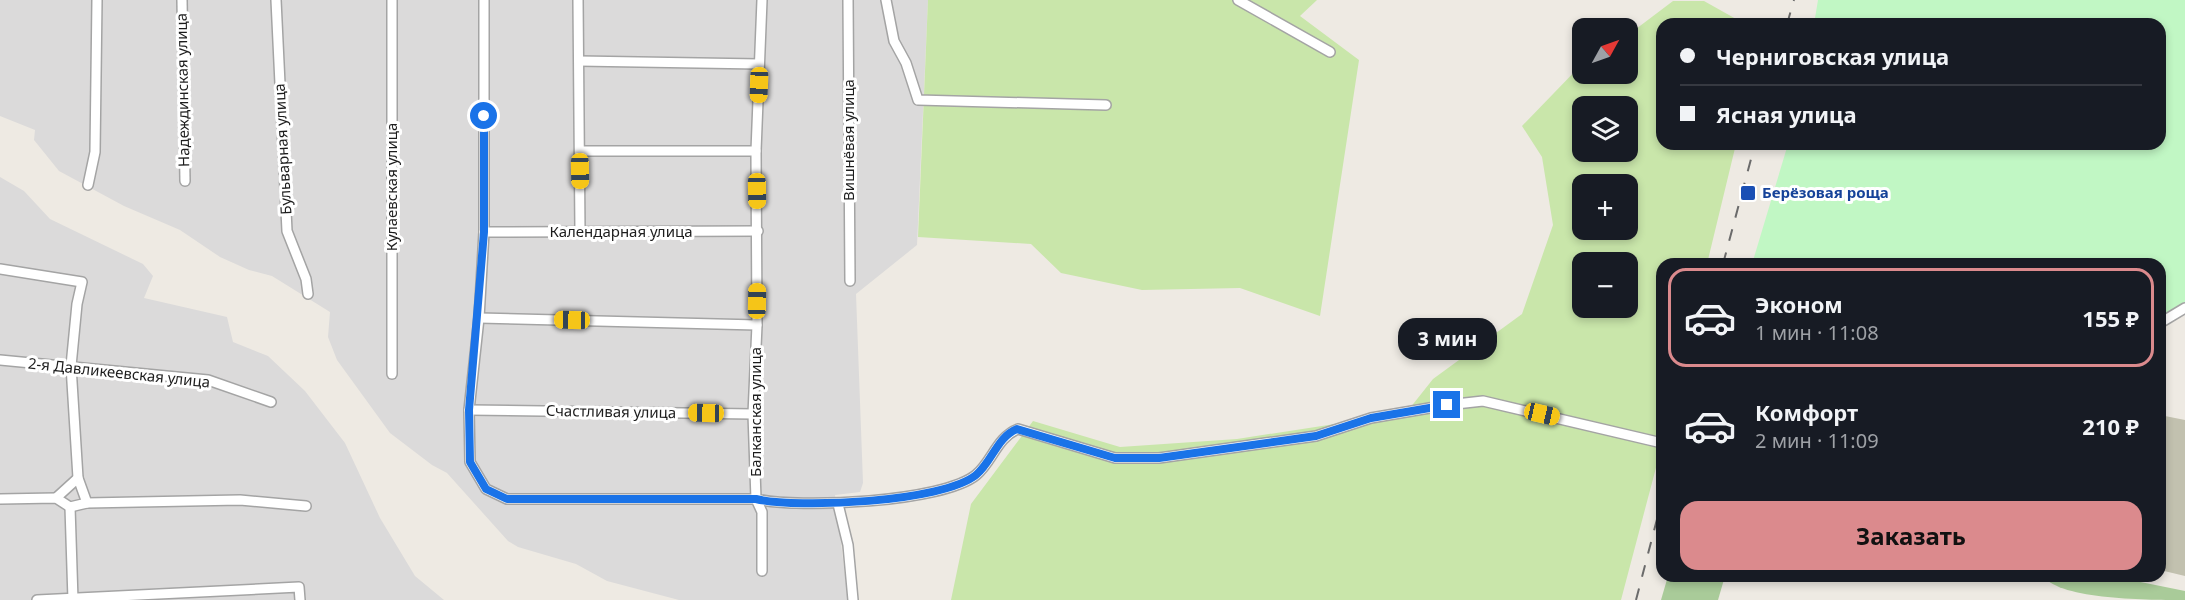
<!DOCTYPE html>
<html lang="ru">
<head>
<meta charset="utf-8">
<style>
  :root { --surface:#171b24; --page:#242831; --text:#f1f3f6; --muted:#9ea1a6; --line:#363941; --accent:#db8a8d }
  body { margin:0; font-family:"Noto Sans",sans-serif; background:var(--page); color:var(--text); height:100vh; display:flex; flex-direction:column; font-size:22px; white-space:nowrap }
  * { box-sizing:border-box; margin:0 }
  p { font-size:20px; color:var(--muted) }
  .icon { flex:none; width:33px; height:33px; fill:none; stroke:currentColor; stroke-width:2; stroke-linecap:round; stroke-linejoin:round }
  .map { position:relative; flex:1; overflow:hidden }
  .drawer { position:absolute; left:1656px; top:258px; width:510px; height:324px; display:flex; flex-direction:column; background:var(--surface); border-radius:18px; box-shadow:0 3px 9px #0003 }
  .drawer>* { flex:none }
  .top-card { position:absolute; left:1656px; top:18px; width:510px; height:132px; border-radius:18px; box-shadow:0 3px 9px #0003; display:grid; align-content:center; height:132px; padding:0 24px; background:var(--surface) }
  .needle { width:39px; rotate:50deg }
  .tools { position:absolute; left:1572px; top:18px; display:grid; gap:12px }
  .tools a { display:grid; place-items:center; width:66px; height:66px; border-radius:12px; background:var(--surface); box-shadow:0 3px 9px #0003; font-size:30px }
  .end { position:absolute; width:27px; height:27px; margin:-14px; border:8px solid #1a73e8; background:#fff; box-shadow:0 0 0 3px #fff }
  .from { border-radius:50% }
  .bubble { position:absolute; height:42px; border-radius:18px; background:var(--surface); box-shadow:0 3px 9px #0003; font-size:20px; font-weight:700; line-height:42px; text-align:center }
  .car { position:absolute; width:18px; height:36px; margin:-18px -9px; border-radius:8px; box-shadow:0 0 4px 2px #0007; background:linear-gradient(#f5c518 24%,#345 0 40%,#f5c518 0 76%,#345 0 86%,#f5c518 0) }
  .top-card b { display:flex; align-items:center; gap:21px; height:57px; font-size:22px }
  .top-card b+b { border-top:2px solid var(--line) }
  .top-card i { width:15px; height:15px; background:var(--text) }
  ul { padding:10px 0 0; list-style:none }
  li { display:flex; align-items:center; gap:18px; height:99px; margin:0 12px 9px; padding:0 12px; border:3px solid transparent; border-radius:18px }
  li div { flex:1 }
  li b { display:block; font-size:22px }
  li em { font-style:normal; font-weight:700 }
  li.selected { border-color:var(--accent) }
  li>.icon { width:54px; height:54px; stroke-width:1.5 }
  .action { display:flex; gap:12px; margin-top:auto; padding:12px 24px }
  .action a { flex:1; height:69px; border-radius:18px; background:var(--accent); color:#111; font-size:24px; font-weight:700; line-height:69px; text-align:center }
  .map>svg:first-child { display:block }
</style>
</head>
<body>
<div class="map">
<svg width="2185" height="600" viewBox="0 0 2185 600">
  <rect width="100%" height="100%" fill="#eeeae3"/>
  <!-- residential -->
  <g fill="#dbdada">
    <polygon points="0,0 928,0 917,245 856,294 863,483 860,492 835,495 848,600 679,600 607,581 576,564 518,547 508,541 447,473 432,465 390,433 337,360 328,337 330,312 272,276 249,270 220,257 180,230 124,206 59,171 34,140 35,130 0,116"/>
    <polygon points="0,177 24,191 50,219 143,264 153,276 144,298 227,317 233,342 268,356 305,391 345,443 380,518 415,576 444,600 0,600"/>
  </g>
  <!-- construction -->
  <polygon fill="#c2c1af" points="2160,415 2185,420 2185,576 2160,570"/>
  <!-- grass -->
  <g fill="#c9e6aa" fill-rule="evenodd">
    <polygon points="928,0 1317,0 1300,16 1359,60 1320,316 1240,288 1142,290 1061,273 1031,244 918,237"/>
    <path d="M 1673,1 L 1704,1 L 1745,24 L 1662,24 L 1662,144 L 1736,144 L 1707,264 L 1662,264 L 1662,445 L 1621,600 L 951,600 L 971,504 L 1033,421 L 1120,447 L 1237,439 L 1406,413 L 1433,379 L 1522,314 L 1553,225 L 1542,157 L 1522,126 L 1582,64 L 1582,74 L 1628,74 L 1628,35 ZM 1582,106 L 1628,106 L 1628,152 L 1582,152 ZM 1582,184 L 1628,184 L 1628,230 L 1582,230 ZM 1582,262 L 1628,262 L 1628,308 L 1582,308 Z"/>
  </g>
  <!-- forest -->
  <g fill="#a9cb99">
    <polygon points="1668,576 1725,576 1718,600 1661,600"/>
    <path d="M 2044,576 L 2111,576 L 2185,591 L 2185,600 C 2153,600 2058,600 2044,576 Z"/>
  </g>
  <!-- park -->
  <polygon fill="#c1f7c4" points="1818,0 2185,0 2185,303 2160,318 2160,264 1752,264 1788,144 2160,144 2160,24 1814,24"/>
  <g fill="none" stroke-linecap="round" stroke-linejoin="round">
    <!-- minor casing -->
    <g stroke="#a4a4a4" stroke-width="12">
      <g id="minor">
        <polyline points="182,0 185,181"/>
        <polyline points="276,0 287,231 306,279 308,294"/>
        <path d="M 484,0 L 484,232 L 479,318 L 469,410 L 470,462 L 486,489 L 507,499 L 756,499 C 798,509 943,502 976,475 C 992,462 997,437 1018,429 L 1115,458 L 1159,458 L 1316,436 L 1371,418 L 1447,405 L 1483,401 L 1662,443"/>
        <polyline points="578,0 580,232"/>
        <polyline points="762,0 756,151 757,325 753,414 756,499 762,512 762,571"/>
        <polyline points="848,0 850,281"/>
        <polyline points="886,0 894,41 906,63 918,100 1106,105"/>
        <polyline points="1238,0 1330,52"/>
        <polyline points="579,61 759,64"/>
        <polyline points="580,151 756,151"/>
        <polyline points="88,185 95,152 97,0"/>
        <polyline points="484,232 758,231"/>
        <polyline points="0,269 82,282 77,304 71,366 78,478 87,503"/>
        <polyline points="479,318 757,325"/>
        <polyline points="2160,323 2185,308"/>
        <polyline points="0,360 208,380 271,402"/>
        <polyline points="392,374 392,0"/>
        <polyline points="469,410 753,414"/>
        <polyline points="56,498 78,478"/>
        <polyline points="0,499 56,498 70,507 87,503 240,500 306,506"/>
        <polyline points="838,504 848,545 853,600"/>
        <polyline points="70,507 73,600"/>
        <polyline points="37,600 299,587 300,600"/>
      </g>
    </g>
    <!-- minor -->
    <use href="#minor" stroke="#fff" stroke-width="9"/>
    <!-- rail -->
    <g stroke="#6b6b6b" stroke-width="2" stroke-dasharray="12 12" stroke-linecap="butt">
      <polyline points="1787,24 1794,0"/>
      <polyline points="1723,264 1755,144"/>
      <polyline points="1636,600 1662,500"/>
    </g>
  </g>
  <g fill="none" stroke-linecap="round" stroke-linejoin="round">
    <!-- route -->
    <path stroke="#1a73e8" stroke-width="8" d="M 484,116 L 484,232 L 469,410 L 470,462 L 486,489 L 507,499 L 756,499 C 797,509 943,502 976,475 C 992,462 997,437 1017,429 L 1115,458 L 1159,458 L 1316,436 L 1371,418 L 1447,405"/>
  </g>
  <!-- markers -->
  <rect fill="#1a4fb4" stroke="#fff" stroke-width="2" x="1740" y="185" width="16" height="16" rx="3"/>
  <g text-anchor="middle" stroke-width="6" stroke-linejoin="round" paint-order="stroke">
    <!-- street labels -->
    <g font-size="15" fill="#1d1d1d" stroke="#fff">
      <text transform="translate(183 90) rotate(-91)" y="5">Надеждинская улица</text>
      <text transform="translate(849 140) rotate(-90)" y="5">Вишнёвая улица</text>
      <text transform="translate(283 149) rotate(-93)" y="5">Бульварная улица</text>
      <text transform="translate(392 187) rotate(-90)" y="5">Кулаевская улица</text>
      <text x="621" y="237">Календарная улица</text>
      <text transform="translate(119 373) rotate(6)" y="5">2-я Давликеевская улица</text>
      <text transform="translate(611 412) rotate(1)" y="5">Счастливая улица</text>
      <text transform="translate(756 412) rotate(-90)" y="5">Балканская улица</text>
    </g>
    <!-- transit labels -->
    <g font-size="15" font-weight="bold" fill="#164399" stroke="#fff" text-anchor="start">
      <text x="1762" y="198">Берёзовая роща</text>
    </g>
  </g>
</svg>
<div class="tools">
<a><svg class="needle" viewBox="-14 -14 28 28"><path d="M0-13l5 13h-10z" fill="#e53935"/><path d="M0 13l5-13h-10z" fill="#9ea1a6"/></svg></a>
<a><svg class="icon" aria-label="layers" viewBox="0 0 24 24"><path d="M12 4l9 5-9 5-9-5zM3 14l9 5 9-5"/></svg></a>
<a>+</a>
<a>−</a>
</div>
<i class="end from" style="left:484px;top:116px"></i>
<i class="end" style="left:1447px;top:405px"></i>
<div class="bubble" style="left:1398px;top:318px;width:99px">3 мин</div>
<i class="car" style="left:759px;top:85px;rotate:182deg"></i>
<i class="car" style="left:580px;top:171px;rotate:179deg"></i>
<i class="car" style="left:757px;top:191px;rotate:179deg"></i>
<i class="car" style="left:757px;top:301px;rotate:1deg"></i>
<i class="car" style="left:572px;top:320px;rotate:271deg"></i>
<i class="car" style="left:706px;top:413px;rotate:271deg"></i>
<i class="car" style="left:1542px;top:414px;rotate:103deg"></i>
<div class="top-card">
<b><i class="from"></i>Черниговская улица</b>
<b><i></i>Ясная улица</b>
</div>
<section class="drawer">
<ul>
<li class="selected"><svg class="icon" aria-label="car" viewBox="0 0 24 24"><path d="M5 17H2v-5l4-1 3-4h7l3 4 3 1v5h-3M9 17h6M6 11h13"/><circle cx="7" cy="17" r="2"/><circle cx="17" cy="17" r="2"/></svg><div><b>Эконом</b><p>1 мин · 11:08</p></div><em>155 ₽</em></li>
<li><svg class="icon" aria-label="car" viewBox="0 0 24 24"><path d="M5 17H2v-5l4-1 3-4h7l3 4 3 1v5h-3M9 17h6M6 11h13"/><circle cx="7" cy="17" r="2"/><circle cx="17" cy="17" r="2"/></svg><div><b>Комфорт</b><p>2 мин · 11:09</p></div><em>210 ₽</em></li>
</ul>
<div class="action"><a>Заказать</a></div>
</section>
</div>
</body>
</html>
